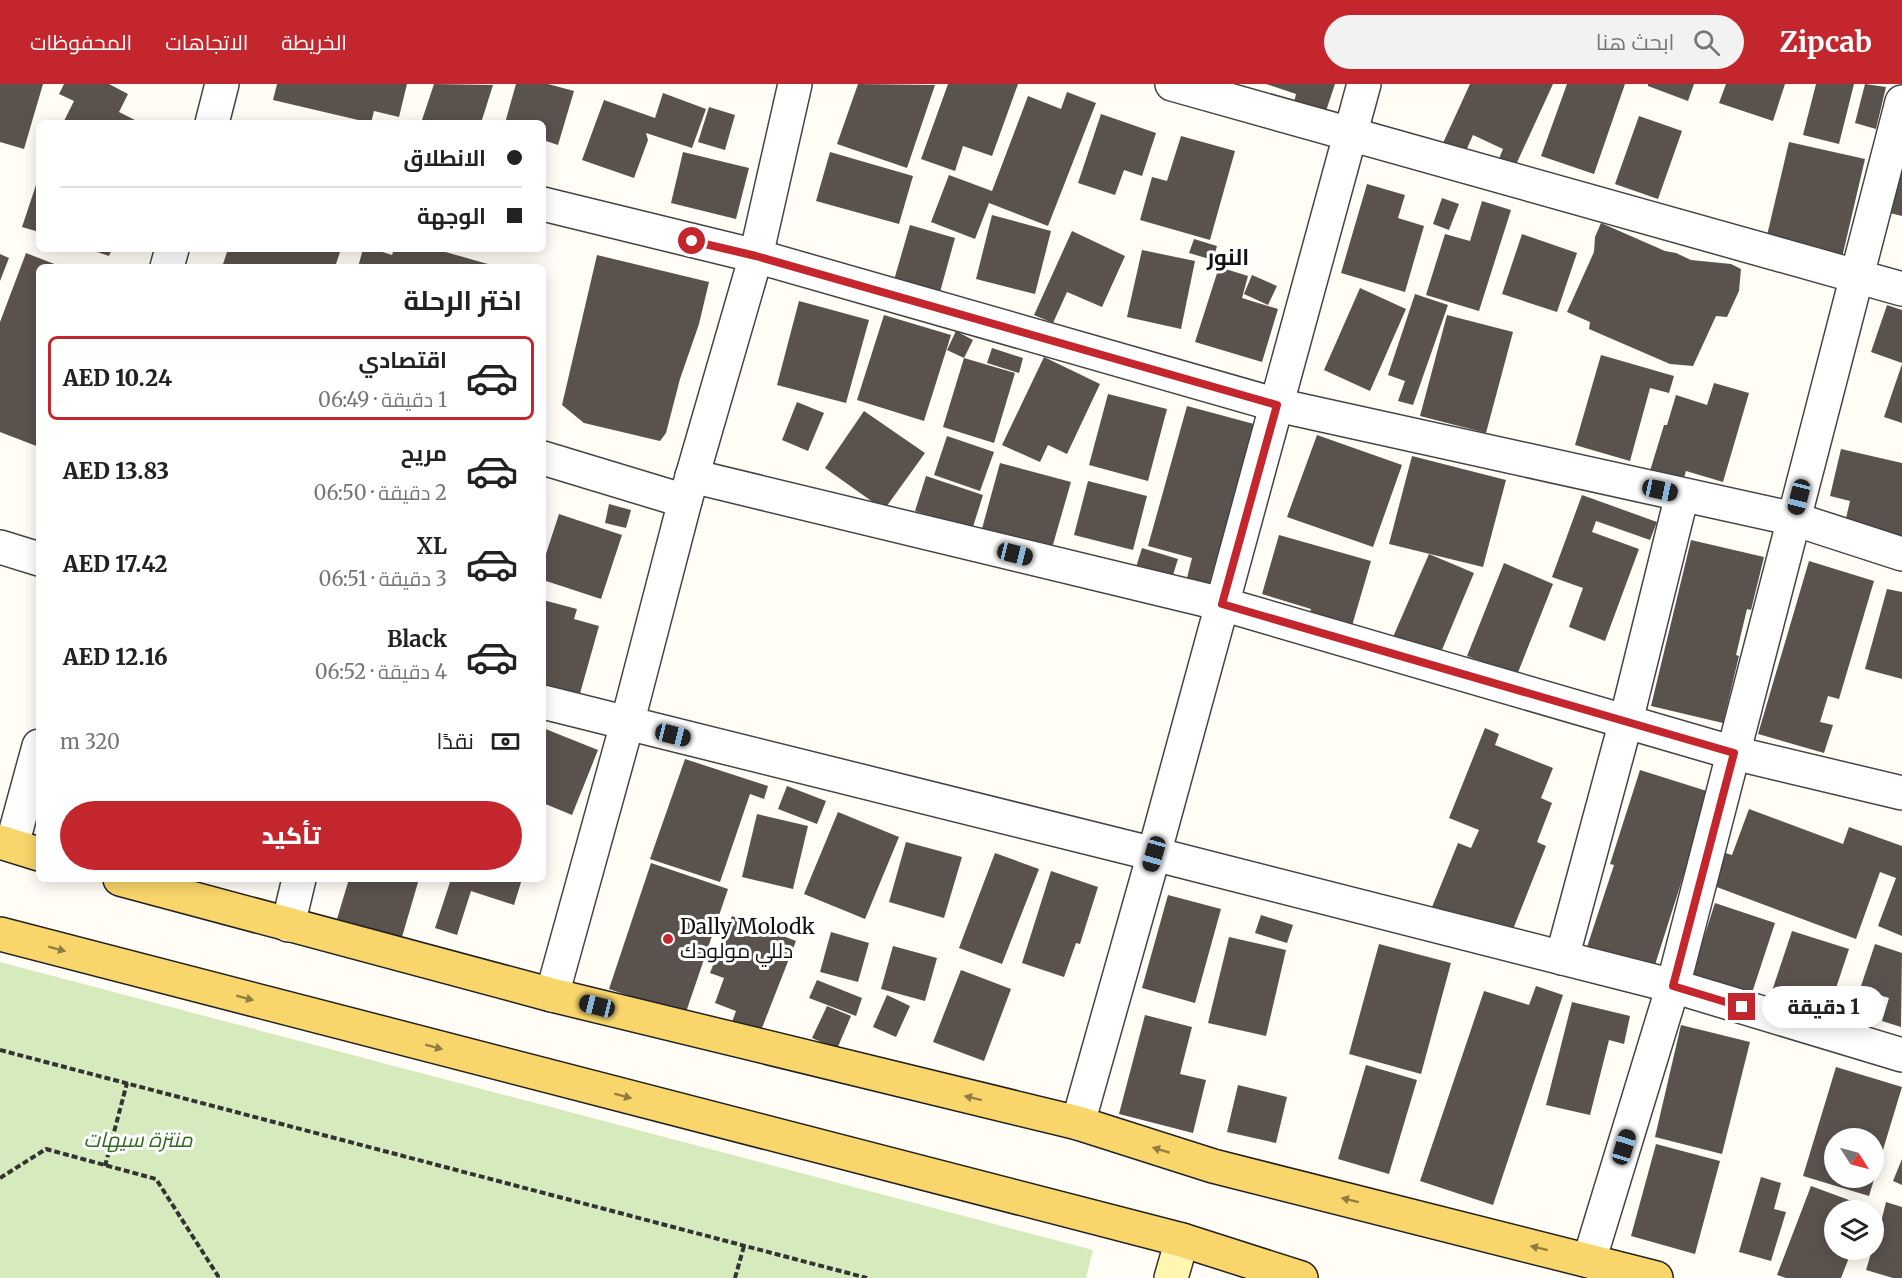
<!DOCTYPE html>
<html lang="ar">
<head>
<meta charset="utf-8">
<style>
  :root { --surface:#fff; --page:#f2f2f2; --text:#222; --muted:#767676; --line:#e0e0e0; --accent:#c4262e }
  body { margin:0; font-family:Merriweather,Cairo,serif; background:var(--page); color:var(--text); direction:rtl; height:100vh; display:flex; flex-direction:column; font-size:22px; white-space:nowrap }
  * { box-sizing:border-box; margin:0 }
  p { font-size:20px; color:var(--muted) }
  .icon { flex:none; width:33px; height:33px; fill:none; stroke:currentColor; stroke-width:2; stroke-linecap:round; stroke-linejoin:round }
  .map { position:relative; flex:1; overflow:hidden; direction:ltr }
  .drawer { position:absolute; left:36px; top:180px; width:510px; height:618px; display:flex; flex-direction:column; background:var(--surface); border-radius:9px; box-shadow:0 3px 15px #0003; direction:rtl }
  .drawer>* { flex:none }
  .guide { position:absolute; left:36px; top:36px; width:510px; height:132px; border-radius:9px; box-shadow:0 3px 15px #0003; direction:rtl; display:grid; align-content:center; height:132px; padding:0 24px; background:var(--surface) }
  .needle { width:39px; rotate:126deg }
  .controls { position:absolute; left:1824px; top:1044px; display:grid; gap:12px }
  .controls a { display:grid; place-items:center; width:60px; height:60px; border-radius:50%; background:var(--surface); box-shadow:0 3px 15px #0003; font-size:30px }
  .end { position:absolute; width:27px; height:27px; margin:-14px; border:8px solid #c4262e; background:#fff; box-shadow:0 0 0 3px #fff }
  .from { border-radius:50% }
  .bubble { position:absolute; height:42px; border-radius:21px; background:var(--surface); box-shadow:0 3px 15px #0003; font-size:20px; font-weight:800; line-height:42px; text-align:center; direction:rtl }
  .car { position:absolute; width:18px; height:36px; margin:-18px -9px; border-radius:8px; box-shadow:0 0 4px 2px #0007; background:linear-gradient(#222 24%,#8ab4d8 0 40%,#222 0 76%,#8ab4d8 0 86%,#222 0) }
  .guide b { display:flex; align-items:center; gap:21px; height:57px; font-size:22px }
  .guide b+b { border-top:2px solid var(--line) }
  .guide i { width:15px; height:15px; background:var(--text) }
  ul { padding:0; list-style:none }
  li { display:flex; align-items:center; gap:18px; height:84px; margin:0 12px 9px; padding:0 12px; border:3px solid transparent; border-radius:9px }
  li div { flex:1 }
  li b { display:block; font-size:22px }
  li em { font-style:normal; font-weight:800 }
  li.current { border-color:var(--accent) }
  li>.icon { width:54px; height:54px; stroke-width:1.5 }
  h2 { padding:0 24px; font-size:27px; line-height:72px }
  .pay { display:flex; align-items:center; gap:15px; height:66px; padding:0 24px; font-size:22px }
  .pay p { margin-inline-start:auto }
  .primary-button { display:flex; gap:12px; margin-top:auto; padding:12px 24px }
  .primary-button a { flex:1; height:69px; border-radius:36px; background:var(--accent); color:#fff; font-size:24px; font-weight:800; line-height:69px; text-align:center }
  header { display:flex; align-items:center; gap:36px; box-sizing:border-box; height:84px; padding:0 30px; background:var(--accent); color:#fff }
  header strong { font-size:28px }
  nav { display:flex; gap:33px; margin-inline-start:auto; font-size:21px }
  .search { width:420px; height:54px; background:var(--page); display:flex; align-items:center; gap:15px; box-sizing:border-box; padding:0 21px; border-radius:33px; color:var(--muted); font-size:22px }
  .map>svg:first-child { display:block }
</style>
</head>
<body>
<header>
<strong>Zipcab</strong>
<div class="search"><svg class="icon" aria-label="search" viewBox="0 0 24 24"><circle cx="10" cy="10" r="6"/><path d="M15 15l6 6"/></svg>ابحث هنا</div>
<nav><a>الخريطة</a><a>الاتجاهات</a><a>المحفوظات</a></nav>
</header>
<div class="map">
<svg width="1902" height="1194" viewBox="0 0 1902 1194">
  <rect width="100%" height="100%" fill="#fffdf5"/>
  <!-- green -->
  <polygon fill="#d5ebbd" points="0,878 1093,1166 1086,1194 0,1194"/>
  <!-- building -->
  <g fill="#5a524d" fill-rule="evenodd">
    <polygon points="0,0 43,0 24,65 0,58"/>
    <polygon points="64,0 109,0 128,10 119,28 141,39 63,39 74,17 59,10"/>
    <polygon points="277,0 407,0 399,33 374,27 371,39 273,16"/>
    <polygon points="434,0 493,1 481,39 421,39"/>
    <polygon points="516,0 548,0 574,7 558,61 543,56 543,39 505,39"/>
    <polygon points="858,0 935,1 907,84 837,60"/>
    <polygon points="948,0 1018,0 992,72 963,62 955,87 921,75"/>
    <polygon points="1266,0 1335,0 1324,33 1293,23 1296,10"/>
    <polygon points="1470,0 1553,0 1514,85 1498,77 1503,65 1473,51 1465,69 1443,59"/>
    <polygon points="1567,0 1625,0 1594,90 1541,72"/>
    <polygon points="1648,0 1694,0 1688,17 1648,2"/>
    <polygon points="1726,0 1785,0 1773,37 1719,19"/>
    <polygon points="1816,0 1854,0 1839,60 1803,51"/>
    <polygon points="1865,0 1886,3 1876,45 1855,39"/>
    <polygon points="1067,8 1096,19 1048,142 989,119 975,155 931,138 949,91 992,107 1028,12 1061,25"/>
    <polygon points="663,9 706,25 692,64 646,49 648,56 634,94 582,76 604,16 655,34"/>
    <polygon points="709,23 735,31 725,66 698,58"/>
    <polygon points="1101,30 1156,49 1142,92 1124,86 1115,111 1078,99"/>
    <polygon points="1639,32 1682,47 1658,115 1615,100"/>
    <polygon points="1181,52 1235,67 1210,156 1140,136 1152,93 1167,97"/>
    <polygon points="1789,58 1865,75 1841,178 1765,160"/>
    <polygon points="683,68 749,84 736,135 671,119"/>
    <polygon points="830,68 913,92 899,140 816,117"/>
    <polygon points="1902,79 1902,132 1886,128"/>
    <polygon points="39,92 39,148 22,143"/>
    <polygon points="1367,100 1405,111 1398,134 1424,142 1405,208 1341,189"/>
    <polygon points="1442,114 1459,120 1449,146 1433,140"/>
    <polygon points="1482,117 1511,126 1479,227 1426,211 1445,150 1470,157"/>
    <polygon points="992,131 1051,147 1035,210 976,195"/>
    <polygon points="1601,139 1665,167 1676,169 1691,176 1731,180 1741,185 1739,207 1727,233 1716,232 1693,282 1670,280 1619,258 1589,245 1590,238 1567,228 1594,168 1595,153"/>
    <polygon points="910,141 955,154 940,208 894,196"/>
    <polygon points="1072,147 1125,172 1102,223 1067,208 1053,239 1034,231"/>
    <polygon points="1522,150 1577,169 1557,228 1502,210"/>
    <polygon points="1194,155 1217,162 1213,176 1189,169"/>
    <polygon points="88,165 112,165 109,172"/>
    <polygon points="228,165 341,165 335,183 222,183"/>
    <polygon points="363,165 373,165 392,171 394,165 435,165 495,182 358,183"/>
    <polygon points="1142,166 1195,177 1181,245 1127,233"/>
    <polygon points="26,169 62,183 39,183 39,363 0,348 0,238"/>
    <polygon points="0,170 9,174 0,197"/>
    <polygon points="597,171 709,198 699,240 680,295 666,349 660,357 584,339 562,321"/>
    <polygon points="1219,183 1248,192 1242,214 1278,225 1262,278 1195,258"/>
    <polygon points="1252,191 1277,202 1268,221 1244,210"/>
    <polygon points="1360,204 1406,225 1370,307 1324,286"/>
    <polygon points="1415,210 1448,221 1413,321 1398,317 1405,297 1388,291"/>
    <polygon points="799,217 869,236 846,319 777,301"/>
    <polygon points="1887,221 1902,226 1902,279 1871,268"/>
    <polygon points="884,231 951,251 924,337 857,316"/>
    <polygon points="1447,231 1513,248 1486,349 1420,332"/>
    <polygon points="956,247 973,256 964,274 947,266"/>
    <polygon points="992,264 1023,274 1019,289 987,279"/>
    <polygon points="1601,271 1674,292 1669,309 1650,304 1630,377 1575,361"/>
    <polygon points="1044,273 1100,300 1067,370 1048,361 1040,378 1002,361"/>
    <polygon points="964,274 1015,289 994,359 943,343"/>
    <polygon points="1902,280 1902,339 1884,333"/>
    <polygon points="1714,299 1749,309 1723,398 1686,387 1683,397 1650,387 1664,341 1667,341 1676,311 1707,321"/>
    <polygon points="1108,310 1167,325 1148,397 1089,381"/>
    <polygon points="797,318 824,329 808,367 782,356"/>
    <polygon points="1187,322 1254,340 1206,512 1184,506 1192,474 1148,462"/>
    <polygon points="864,327 925,369 884,426 825,384"/>
    <polygon points="1317,351 1402,381 1373,463 1287,433"/>
    <polygon points="947,352 994,368 980,407 934,391"/>
    <polygon points="1841,365 1902,379 1902,457 1844,443 1850,417 1830,412"/>
    <polygon points="1412,372 1506,396 1483,483 1389,460"/>
    <polygon points="1000,379 1071,398 1050,471 980,452"/>
    <polygon points="926,392 983,411 972,446 915,427"/>
    <polygon points="1088,397 1147,412 1133,466 1074,451"/>
    <polygon points="1582,411 1657,438 1650,456 1596,437 1592,448 1639,465 1605,557 1569,543 1583,504 1552,493"/>
    <polygon points="609,420 631,426 626,444 605,439"/>
    <polygon points="559,430 622,451 601,515 543,496 543,479"/>
    <polygon points="1279,451 1371,477 1349,552 1307,539 1311,525 1262,510"/>
    <polygon points="1691,456 1764,473 1751,526 1747,525 1736,571 1739,572 1723,639 1651,622"/>
    <polygon points="1142,464 1178,475 1168,507 1132,496"/>
    <polygon points="1429,470 1474,489 1439,573 1393,553"/>
    <polygon points="1809,477 1874,497 1839,615 1828,612 1820,638 1833,641 1824,669 1758,650"/>
    <polygon points="1504,479 1553,500 1517,591 1467,572"/>
    <polygon points="1887,505 1902,508 1902,595 1865,585"/>
    <polygon points="543,516 577,525 574,535 599,542 579,613 543,604"/>
    <polygon points="543,644 598,666 572,731 543,719"/>
    <polygon points="1485,644 1499,650 1495,661 1553,684 1541,714 1552,719 1537,758 1546,762 1508,858 1430,828 1458,759 1471,764 1479,746 1449,734"/>
    <polygon points="685,675 768,702 764,715 750,710 720,798 650,775"/>
    <polygon points="1640,686 1710,708 1654,884 1587,863 1614,781 1610,780"/>
    <polygon points="787,702 826,717 817,740 778,725"/>
    <polygon points="1749,725 1843,760 1849,743 1902,762 1902,852 1878,842 1896,794 1880,788 1856,855 1706,799 1719,767 1732,771"/>
    <polygon points="838,728 899,753 865,835 804,810"/>
    <polygon points="757,730 808,742 793,805 742,793"/>
    <polygon points="906,758 962,773 944,834 889,818"/>
    <polygon points="995,769 1039,785 1002,880 959,864"/>
    <polygon points="651,779 728,805 685,931 609,905"/>
    <polygon points="1051,787 1098,803 1080,860 1076,859 1064,893 1022,879"/>
    <polygon points="349,795 419,795 402,853 337,835"/>
    <polygon points="451,795 522,795 514,821 471,807 457,851 435,844"/>
    <polygon points="1168,811 1221,825 1195,919 1142,904"/>
    <polygon points="1715,819 1775,839 1751,912 1691,893"/>
    <polygon points="1261,831 1293,841 1287,859 1255,849"/>
    <polygon points="732,832 796,857 760,949 732,938 736,927 715,919 724,894 710,889"/>
    <polygon points="1792,847 1849,865 1826,934 1769,916"/>
    <polygon points="831,848 869,859 858,898 820,888"/>
    <polygon points="1229,853 1286,866 1266,952 1208,939"/>
    <polygon points="1379,860 1451,879 1421,990 1349,970"/>
    <polygon points="1875,860 1902,869 1901,943 1882,937 1889,914 1860,905"/>
    <polygon points="893,862 937,874 925,917 881,905"/>
    <polygon points="961,886 1011,905 984,977 933,958"/>
    <polygon points="817,896 862,914 856,932 809,914"/>
    <polygon points="1536,902 1563,911 1493,1121 1420,1097 1484,907 1529,921"/>
    <polygon points="887,911 910,922 896,953 873,943"/>
    <polygon points="1572,918 1630,932 1624,960 1609,956 1590,1031 1546,1021"/>
    <polygon points="827,922 851,932 837,965 812,954"/>
    <polygon points="1145,931 1192,943 1180,990 1206,996 1193,1049 1119,1030"/>
    <polygon points="1681,941 1750,958 1722,1070 1655,1053"/>
    <polygon points="1366,981 1417,996 1389,1090 1338,1075"/>
    <path d="M 1836,983 L 1902,1003 L 1869,1112 L 1803,1092 ZM 1834,1054 L 1874,1054 L 1874,1094 L 1834,1094 Z"/>
    <polygon points="1238,1001 1287,1013 1276,1059 1227,1048"/>
    <polygon points="1656,1060 1720,1077 1695,1170 1631,1152"/>
    <polygon points="1902,1075 1902,1101 1893,1097"/>
    <polygon points="1761,1093 1781,1099 1774,1125 1786,1128 1771,1177 1739,1168"/>
    <polygon points="1811,1102 1868,1123 1867,1126 1834,1126 1834,1166 1852,1166 1841,1194 1786,1194 1777,1191"/>
    <polygon points="1886,1118 1902,1123 1902,1194 1893,1194 1866,1186 1872,1166 1874,1166"/>
  </g>
  <g fill="none" stroke-linecap="round" stroke-linejoin="round">
    <!-- street casing -->
    <g stroke="#444" stroke-width="36">
      <g id="street">
        <polyline points="1172,0 1902,205"/>
        <polyline points="212,39 222,0"/>
        <polyline points="543,120 756,172 1277,321 1794,435 1902,470"/>
        <polyline points="167,183 172,165"/>
        <polyline points="543,374 685,417"/>
        <polyline points="692,392 1222,520 1734,669 1902,709"/>
        <polyline points="0,463 39,475"/>
        <polyline points="543,618 1154,770 1673,902 1902,971"/>
        <polyline points="12,761 39,662"/>
        <polyline points="288,841 299,795"/>
        <polyline points="1562,874 1626,637 1682,411"/>
        <polyline points="552,911 627,640 685,417 756,172 795,0"/>
        <polyline points="1078,1039 1154,770 1364,0"/>
        <polyline points="1589,1177 1673,902 1902,18"/>
      </g>
    </g>
    <!-- secondary casing -->
    <g stroke="#333" stroke-width="36">
      <polyline id="secondary" points="1171,1194 1182,1156"/>
    </g>
    <!-- primary casing -->
    <g stroke="#222" stroke-width="36">
      <g id="primary">
        <polyline points="0,758 39,770"/>
        <polyline points="120,795 552,911 1078,1039 1213,1082 1656,1194"/>
        <polyline points="0,850 1182,1156 1301,1194"/>
      </g>
    </g>
    <!-- path -->
    <g stroke="#333" stroke-width="4" stroke-dasharray="6 3" stroke-linecap="butt">
      <polyline points="0,966 867,1194"/>
      <polyline points="105,1082 127,999"/>
      <polyline points="0,1094 46,1065 156,1095 218,1192 218,1194"/>
      <polyline points="735,1194 744,1162"/>
    </g>
    <!-- street -->
    <use href="#street" stroke="#fff" stroke-width="33"/>
    <!-- secondary -->
    <use href="#secondary" stroke="#fff6b0" stroke-width="33"/>
    <!-- primary -->
    <use href="#primary" stroke="#f9d66b" stroke-width="33"/>
  </g>
  <!-- one-way arrows -->
  <defs><path id="oneway-solid" d="M-6-.8H1V-3.2L6.5 0L1 3.2V.8H-6Z" transform="scale(1.5)"/></defs>
  <g fill="#917d42">
    <use href="#oneway-solid" transform="translate(57 865) rotate(15)"/>
    <use href="#oneway-solid" transform="translate(245 914) rotate(15)"/>
    <use href="#oneway-solid" transform="translate(434 963) rotate(15)"/>
    <use href="#oneway-solid" transform="translate(623 1012) rotate(15)"/>
    <use href="#oneway-solid" transform="translate(973 1014) rotate(-166)"/>
    <use href="#oneway-solid" transform="translate(1161 1066) rotate(-163)"/>
    <use href="#oneway-solid" transform="translate(1350 1116) rotate(-166)"/>
    <use href="#oneway-solid" transform="translate(1539 1164) rotate(-166)"/>
  </g>
  <g fill="none" stroke-linecap="round" stroke-linejoin="round">
    <!-- route -->
    <polyline stroke="#c4262e" stroke-width="8" points="692,157 756,172 1277,321 1222,520 1734,669 1673,902 1742,923"/>
  </g>
  <!-- markers -->
  <circle fill="#c4262e" stroke="#fff" stroke-width="2" cx="668" cy="855" r="6"/>
  <g text-anchor="middle" stroke-width="6" stroke-linejoin="round" paint-order="stroke">
    <!-- poi labels -->
    <g font-size="21" fill="#111" stroke="#fff" text-anchor="start">
      <text x="680" y="850">Dally Molodk<tspan x="680" dy="24">دللي مولودك</tspan></text>
    </g>
    <!-- park labels -->
    <g font-size="21" font-style="italic" fill="#2f6b1f" stroke="#fff">
      <text x="138" y="1063">منتزة سيهات</text>
    </g>
    <!-- neighbourhood labels -->
    <g font-size="22" font-weight="bold" fill="#111" stroke="#fff">
      <text x="1228" y="181">النور</text>
    </g>
  </g>
</svg>
<div class="controls">
<a><svg class="needle" viewBox="-14 -14 28 28"><path d="M0-13l5 13h-10z" fill="#e53935"/><path d="M0 13l5-13h-10z" fill="#767676"/></svg></a>
<a><svg class="icon" aria-label="layers" viewBox="0 0 24 24"><path d="M12 4l9 5-9 5-9-5zM3 14l9 5 9-5"/></svg></a>
</div>
<i class="end from" style="left:692px;top:157px"></i>
<i class="end" style="left:1742px;top:923px"></i>
<div class="bubble" style="left:1762px;top:902px;width:123px">1 دقيقة</div>
<i class="car" style="left:1660px;top:406px;rotate:102deg"></i>
<i class="car" style="left:1799px;top:413px;rotate:194deg"></i>
<i class="car" style="left:1015px;top:470px;rotate:104deg"></i>
<i class="car" style="left:673px;top:651px;rotate:104deg"></i>
<i class="car" style="left:1154px;top:770px;rotate:196deg"></i>
<i class="car" style="left:597px;top:922px;rotate:284deg"></i>
<i class="car" style="left:1624px;top:1063px;rotate:17deg"></i>
<div class="guide">
<b><i class="from"></i>الانطلاق</b>
<b><i></i>الوجهة</b>
</div>
<section class="drawer">
<h2>اختر الرحلة</h2>
<ul>
<li class="current"><svg class="icon" aria-label="car" viewBox="0 0 24 24"><path d="M5 17H2v-5l4-1 3-4h7l3 4 3 1v5h-3M9 17h6M6 11h13"/><circle cx="7" cy="17" r="2"/><circle cx="17" cy="17" r="2"/></svg><div><b>اقتصادي</b><p>1 دقيقة · 06:49</p></div><em>AED 10.24</em></li>
<li><svg class="icon" aria-label="car" viewBox="0 0 24 24"><path d="M5 17H2v-5l4-1 3-4h7l3 4 3 1v5h-3M9 17h6M6 11h13"/><circle cx="7" cy="17" r="2"/><circle cx="17" cy="17" r="2"/></svg><div><b>مريح</b><p>2 دقيقة · 06:50</p></div><em>AED 13.83</em></li>
<li><svg class="icon" aria-label="car" viewBox="0 0 24 24"><path d="M5 17H2v-5l4-1 3-4h7l3 4 3 1v5h-3M9 17h6M6 11h13"/><circle cx="7" cy="17" r="2"/><circle cx="17" cy="17" r="2"/></svg><div><b>XL</b><p>3 دقيقة · 06:51</p></div><em>AED 17.42</em></li>
<li><svg class="icon" aria-label="car" viewBox="0 0 24 24"><path d="M5 17H2v-5l4-1 3-4h7l3 4 3 1v5h-3M9 17h6M6 11h13"/><circle cx="7" cy="17" r="2"/><circle cx="17" cy="17" r="2"/></svg><div><b>Black</b><p>4 دقيقة · 06:52</p></div><em>AED 12.16</em></li>
</ul>
<div class="pay"><svg class="icon" aria-label="cash" viewBox="0 0 24 24"><path d="M3 7h18v10H3z"/><circle cx="12" cy="12" r="2"/></svg>نقدًا<p>320 m</p></div>
<div class="primary-button"><a>تأكيد</a></div>
</section>
</div>
</body>
</html>
